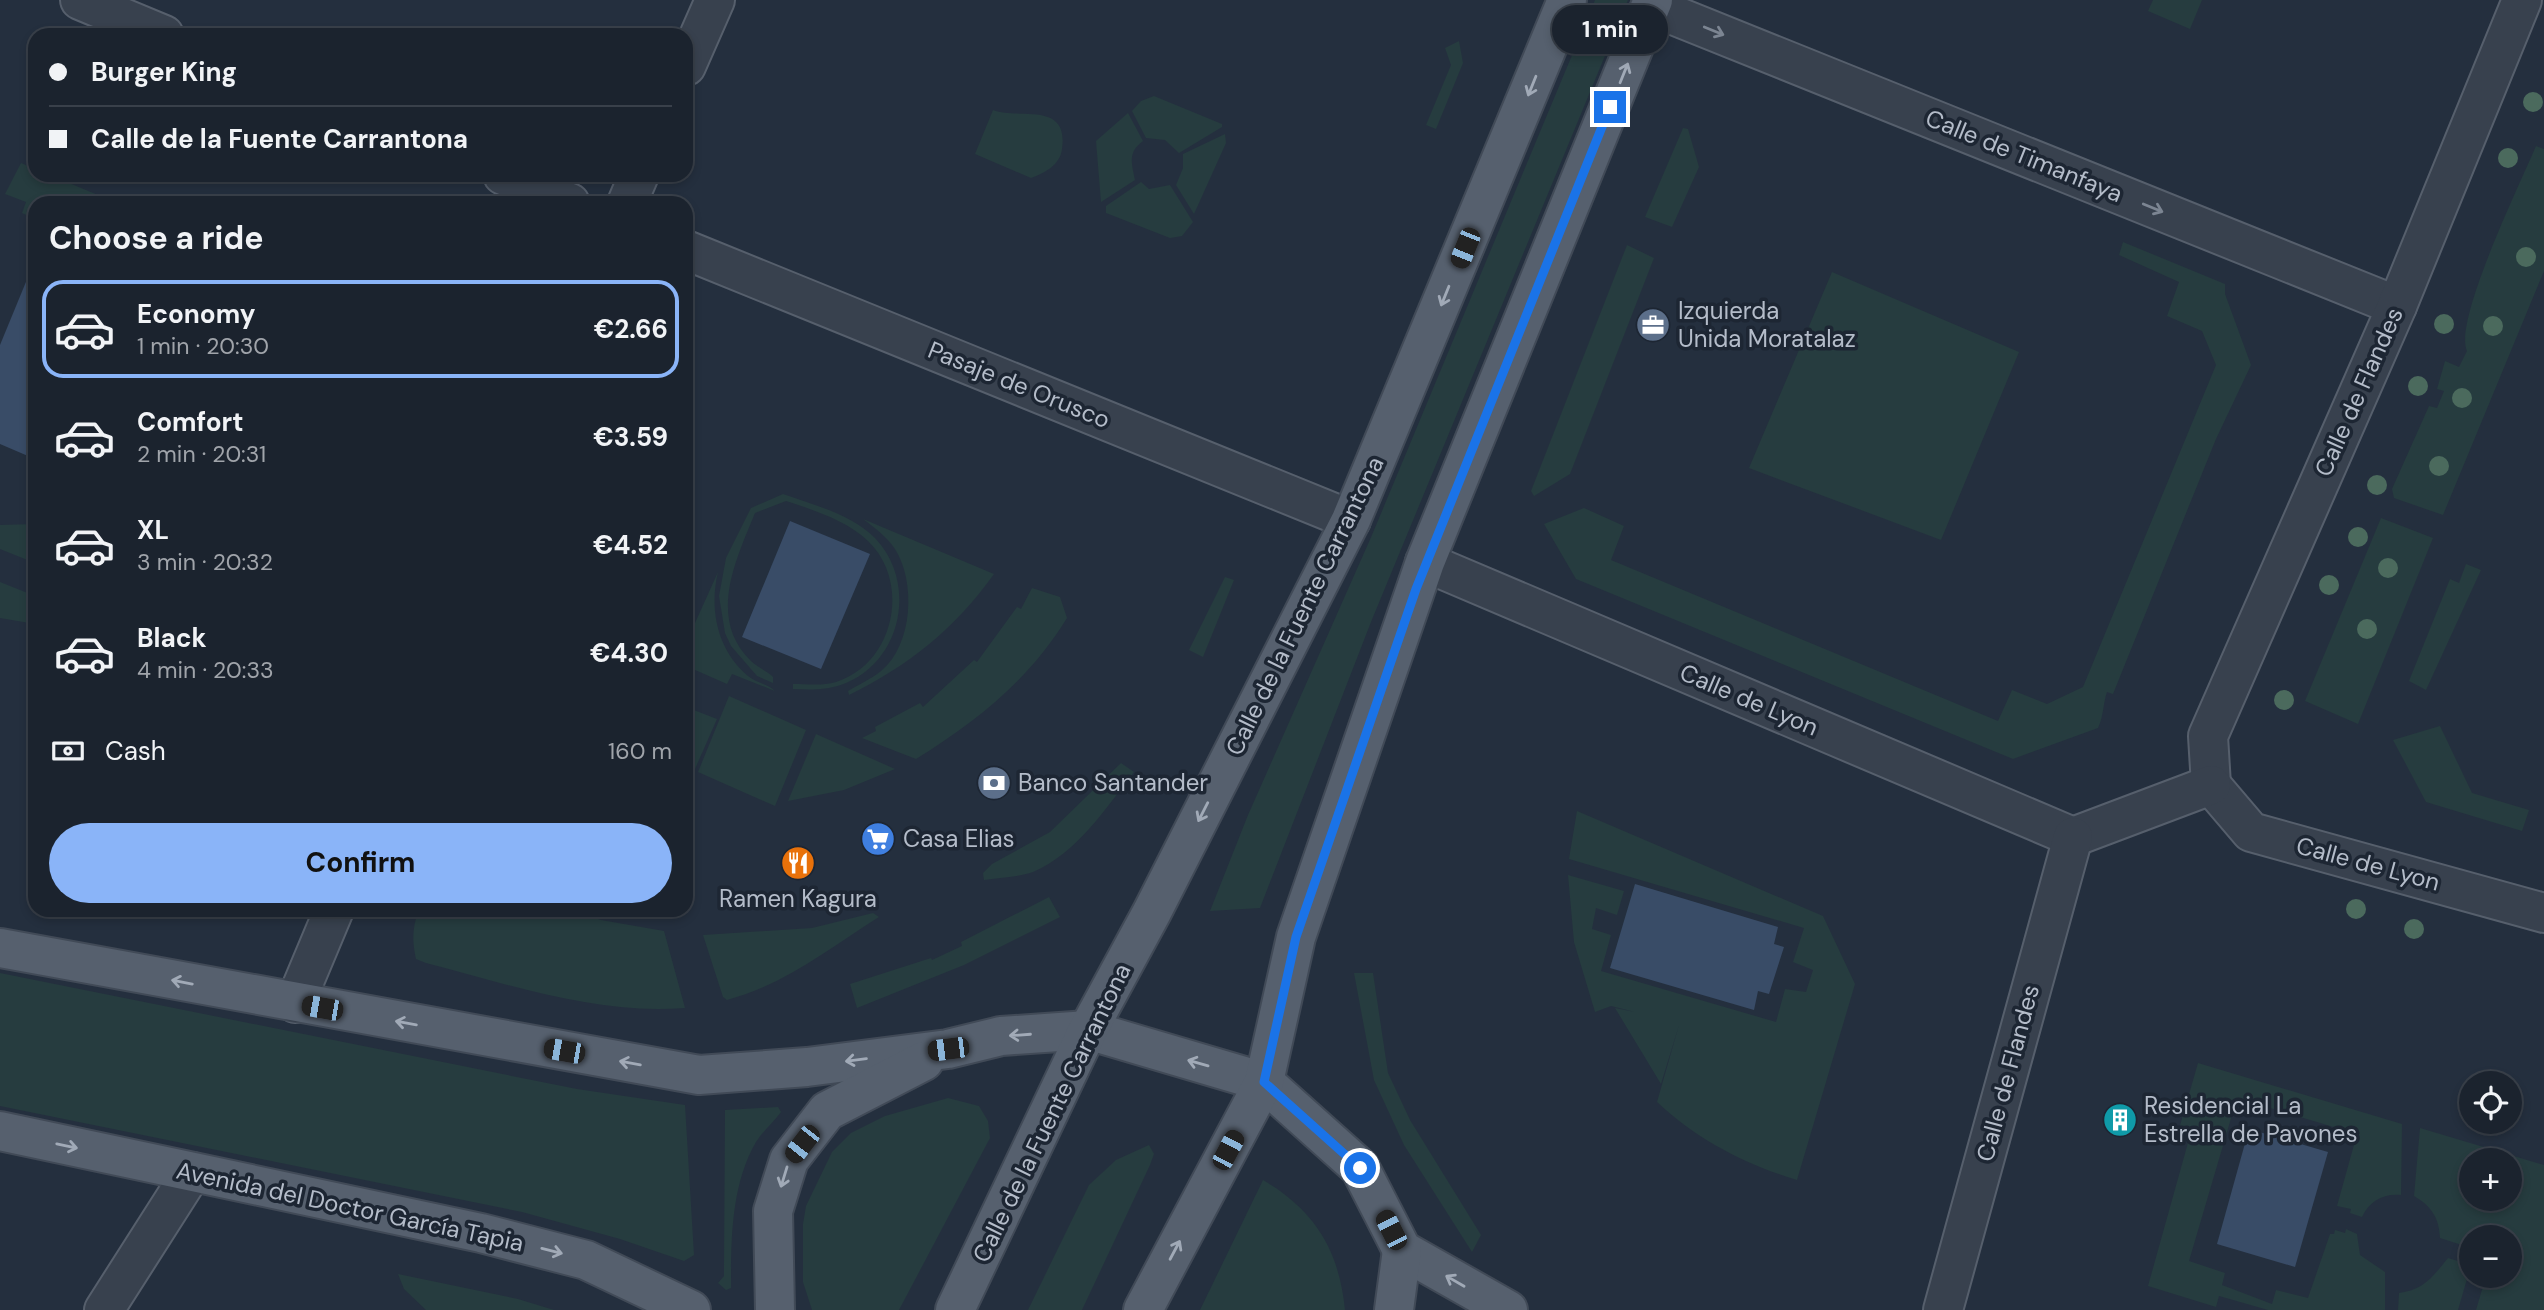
<!DOCTYPE html>
<html lang="en">
<head>
<meta charset="utf-8">
<style>
  :root { --surface:#1b232e; --page:#282f3a; --text:#f1f3f6; --muted:#a0a4aa; --line:#39404a; --accent:#8ab4f8 }
  body { margin:0; font-family:"DM Sans",sans-serif; background:var(--page); color:var(--text); height:100vh; display:flex; flex-direction:column; font-size:26px; white-space:nowrap }
  * { box-sizing:border-box; margin:0 }
  p { font-size:23px; color:var(--muted) }
  .icon { flex:none; width:38px; height:38px; fill:none; stroke:currentColor; stroke-width:2; stroke-linecap:round; stroke-linejoin:round }
  .map { position:relative; flex:1; overflow:hidden }
  .drawer { position:absolute; left:28px; top:196px; width:665px; height:721px; display:flex; flex-direction:column; background:var(--surface); border-radius:21px; box-shadow:0 4px 10px #0003,0 0 0 2px var(--line) }
  .drawer>* { flex:none }
  .guide { position:absolute; left:28px; top:28px; width:665px; height:154px; border-radius:21px; box-shadow:0 4px 10px #0003,0 0 0 2px var(--line); display:grid; align-content:center; height:154px; padding:0 21px; background:var(--surface) }
  .buttons { position:absolute; left:2459px; top:1071px; display:grid; gap:14px }
  .buttons a { display:grid; place-items:center; width:63px; height:63px; border-radius:50%; background:var(--surface); box-shadow:0 4px 10px #0003,0 0 0 2px var(--line); font-size:35px }
  .end { position:absolute; width:32px; height:32px; margin:-16px; border:9px solid #1a73e8; background:#fff; box-shadow:0 0 0 4px #fff }
  .from { border-radius:50% }
  .bubble { position:absolute; height:49px; border-radius:24px; background:var(--surface); box-shadow:0 4px 10px #0003,0 0 0 2px var(--line); font-size:23px; font-weight:700; line-height:49px; text-align:center }
  .car { position:absolute; width:21px; height:42px; margin:-21px -10px; border-radius:9px; box-shadow:0 0 5px 2px #0007; background:linear-gradient(#222 24%,#8ab4d8 0 40%,#222 0 76%,#8ab4d8 0 86%,#222 0) }
  .guide b { display:flex; align-items:center; gap:24px; height:66px; font-size:26px }
  .guide b+b { border-top:2px solid var(--line) }
  .guide i { width:18px; height:18px; background:var(--text) }
  ul { padding:0; list-style:none }
  li { display:flex; align-items:center; gap:21px; height:98px; margin:0 14px 10px; padding:0 7px; border:4px solid transparent; border-radius:21px }
  li div { flex:1 }
  li b { display:block; font-size:26px }
  li em { font-style:normal; font-weight:700 }
  li.active { border-color:var(--accent) }
  li>.icon { width:63px; height:63px; stroke-width:1.5 }
  h2 { padding:0 21px; font-size:32px; line-height:84px }
  .pay { display:flex; align-items:center; gap:18px; height:77px; padding:0 21px; font-size:26px }
  .pay p { margin-inline-start:auto }
  .action { display:flex; gap:14px; margin-top:auto; padding:14px 21px }
  .action a { flex:1; height:80px; border-radius:42px; background:var(--accent); color:#111; font-size:28px; font-weight:700; line-height:80px; text-align:center }
  .map>svg:first-child { display:block }
</style>
</head>
<body>
<div class="map">
<svg width="2544" height="1310" viewBox="0 0 2544 1310">
  <rect width="100%" height="100%" fill="#242f3e"/>
  <!-- green -->
  <g fill="#263c3f" fill-rule="evenodd">
    <polygon points="1595,0 1628,0 1371,622 1260,908 1210,911 1248,815 1372,535"/>
    <polygon points="2153,0 2202,0 2190,29 2148,11"/>
    <polygon points="1459,41 1463,63 1436,129 1426,125 1451,65 1445,48"/>
    <polygon points="1154,96 1222,124 1222,127 1179,153 1165,140 1146,138 1132,111 1141,101"/>
    <path d="M 993,110 C 1018,120 1069,100 1062,149 C 1060,165 1045,173 1031,178 L 975,154 Z"/>
    <path d="M 1128,113 L 1143,141 C 1127,153 1132,163 1135,180 L 1101,202 L 1096,141 Z"/>
    <polygon points="1683,128 1688,129 1699,167 1672,227 1645,217"/>
    <polygon points="1225,134 1226,143 1194,214 1176,185 1183,168 1183,154"/>
    <path d="M 2536,146 L 2544,149 L 2544,271 L 2443,515 L 2394,498 L 2392,489 L 2429,406 L 2437,408 L 2444,391 L 2437,389 L 2445,361 L 2459,367 L 2467,351 C 2453,321 2521,182 2536,146 Z"/>
    <polygon points="21,163 35,169 35,175 50,175 117,203 35,203 35,219 22,213 26,202 5,194"/>
    <polygon points="1141,182 1149,189 1170,185 1193,222 1182,236 1170,238 1106,213 1106,206"/>
    <path d="M 2123,242 L 2225,284 L 2225,294 L 2251,365 L 2216,439 L 2113,694 L 2107,692 C 2103,703 2104,715 2098,728 L 2013,759 L 1576,579 L 1544,524 L 1584,508 L 1624,526 L 1611,560 L 1998,721 L 2012,690 L 2047,704 L 2083,687 L 2216,365 L 2202,331 L 2167,316 L 2179,282 L 2119,255 Z"/>
    <polygon points="1627,245 1654,258 1570,474 1534,496 1531,491"/>
    <polygon points="1832,272 2019,352 1941,540 1749,468"/>
    <path d="M 783,494 C 814,505 851,514 875,538 C 917,582 903,659 846,683 C 829,690 812,690 793,689 L 793,684 C 807,684 823,686 836,682 C 895,663 911,582 868,541 C 846,520 813,510 786,501 L 755,513 C 736,560 707,618 751,661 C 757,667 767,671 773,677 L 773,683 L 757,676 L 731,646 L 725,633 L 719,596 L 726,558 L 751,508 Z"/>
    <polygon points="2381,518 2433,538 2358,724 2305,701"/>
    <path d="M 863,519 L 994,574 C 955,629 908,666 849,695 L 848,691 C 858,685 871,679 881,671 C 913,645 916,582 895,549 C 886,536 875,528 863,519 Z"/>
    <polygon points="35,524 35,563 0,549 0,525"/>
    <polygon points="2466,564 2481,570 2426,690 2409,681 2450,579 2459,583"/>
    <path d="M 718,572 C 709,609 717,650 748,676 C 756,683 769,684 775,691 L 732,674 L 727,684 L 686,666 L 686,643 Z"/>
    <polygon points="1225,577 1234,580 1203,657 1189,650"/>
    <polygon points="0,582 35,596 35,624 0,618"/>
    <path d="M 1032,588 L 1060,597 L 1067,618 C 1029,680 977,721 916,759 L 862,738 L 876,731 L 875,727 L 920,703 L 923,707 L 974,660 L 977,662 L 1017,607 L 1021,609 Z"/>
    <polygon points="729,696 806,730 775,806 698,772"/>
    <polygon points="686,707 717,719 695,769 686,765"/>
    <polygon points="2440,726 2472,793 2529,810 2522,831 2426,802 2393,740"/>
    <polygon points="816,734 895,769 844,790 788,801"/>
    <path d="M 1121,763 L 1134,772 C 1107,807 1076,854 1033,872 C 1019,877 999,878 984,880 L 983,873 L 992,864 L 1050,832 Z"/>
    <path d="M 1577,811 L 1823,916 L 1855,984 L 1797,1180 C 1744,1164 1698,1140 1657,1102 L 1679,1025 L 1661,1084 L 1615,1008 L 1635,1012 L 1611,1006 L 1595,1012 L 1574,942 L 1568,875 L 1624,891 L 1617,915 L 1596,908 L 1592,929 L 1611,935 L 1601,971 L 1776,1022 L 1785,989 L 1806,992 L 1813,970 L 1793,962 L 1804,928 L 1569,859 Z"/>
    <polygon points="1049,897 1060,917 964,965 857,1008 850,984 931,958 932,960 962,946 961,942"/>
    <path d="M 419,910 L 572,910 L 601,920 L 664,931 L 685,1008 C 597,1015 511,985 426,963 L 416,959 C 412,941 412,927 419,910 Z"/>
    <path d="M 873,913 L 879,917 C 828,949 786,984 727,1000 L 723,997 L 703,935 L 812,928 Z"/>
    <polygon points="0,973 577,1089 685,1105 694,1255 684,1261 620,1239 522,1212 0,1106"/>
    <polygon points="1354,973 1373,973 1388,1073 1410,1120 1481,1235 1472,1252 1404,1145 1374,1080"/>
    <path d="M 2198,1063 L 2402,1124 L 2401,1195 C 2384,1193 2369,1201 2362,1217 L 2350,1213 L 2351,1209 L 2337,1206 L 2357,1134 L 2237,1098 L 2189,1261 L 2225,1273 L 2222,1285 L 2272,1304 L 2276,1290 L 2308,1298 L 2330,1234 L 2334,1234 L 2335,1230 L 2345,1233 L 2346,1229 L 2357,1234 L 2360,1255 L 2385,1272 L 2385,1310 L 2268,1310 L 2219,1296 L 2216,1307 L 2148,1286 L 2191,1132 L 2179,1129 Z"/>
    <polygon points="948,1098 979,1106 988,1121 990,1138 899,1310 812,1310 803,1282 803,1224 806,1206 832,1152 851,1133 885,1116"/>
    <path d="M 778,1107 L 781,1112 C 773,1123 763,1131 756,1142 C 731,1185 731,1240 731,1288 L 726,1290 L 718,1283 L 724,1276 L 724,1266 L 725,1110 Z"/>
    <path d="M 2420,1128 L 2544,1165 L 2544,1310 L 2476,1310 L 2486,1276 L 2510,1276 L 2510,1237 L 2481,1234 L 2471,1237 L 2471,1248 L 2440,1238 C 2439,1217 2431,1206 2414,1196 ZM 2510,1160 L 2510,1199 L 2471,1199 L 2471,1160 Z"/>
    <polygon points="1149,1145 1154,1154 1150,1165 1082,1310 1028,1310 1089,1185 1116,1160"/>
    <path d="M 1263,1180 C 1315,1211 1339,1250 1345,1310 L 1200,1310 Z"/>
    <path d="M 2448,1258 L 2471,1265 L 2458,1310 L 2398,1310 L 2399,1293 C 2423,1290 2432,1278 2448,1258 Z"/>
    <polygon points="398,1274 518,1299 554,1310 426,1310 404,1289"/>
  </g>
  <!-- water -->
  <g fill="#394c67">
    <polygon points="35,260 35,459 0,444 0,345"/>
    <polygon points="790,521 870,554 821,669 742,637"/>
    <polygon points="1635,884 1778,927 1774,944 1784,947 1769,994 1758,991 1754,1010 1610,968"/>
    <polygon points="2249,1129 2328,1152 2295,1267 2217,1244"/>
  </g>
  <g fill="none" stroke-linecap="round" stroke-linejoin="round">
    <!-- minor casing -->
    <g stroke="#565f6c" stroke-width="42">
      <g id="minor">
        <polyline points="80,0 164,35"/>
        <polyline points="1651,6 2397,306"/>
        <polyline points="686,66 715,0"/>
        <polyline points="503,175 570,203"/>
        <polyline points="627,203 639,175"/>
        <polyline points="686,250 1351,520"/>
        <polyline points="1425,562 2073,837"/>
        <polyline points="2211,785 2208,736 2397,306 2522,0"/>
        <polyline points="2211,785 2251,832 2544,913"/>
        <polyline points="2073,837 2211,785"/>
        <polyline points="295,1003 334,910"/>
        <polyline points="104,1310 192,1172"/>
        <polyline points="1943,1310 2073,837"/>
      </g>
    </g>
    <!-- major casing -->
    <g stroke="#414a57" stroke-width="42">
      <g id="major">
        <polyline points="0,948 699,1075 807,1067 948,1049 1001,1036 1088,1030 1264,1082 1360,1168 1402,1250 1508,1310"/>
        <polyline points="0,1131 481,1233 586,1260 691,1310"/>
        <polyline points="775,1310 773,1211 789,1160 827,1111 924,1061"/>
        <polyline points="955,1310 1088,1030 1152,912 1351,520 1567,0"/>
        <polyline points="1143,1310 1264,1082 1296,937 1425,562 1653,0"/>
        <polyline points="1394,1310 1402,1250"/>
      </g>
    </g>
    <!-- minor -->
    <use href="#minor" stroke="#38414e" stroke-width="38"/>
    <!-- major -->
    <use href="#major" stroke="#56606e" stroke-width="38"/>
  </g>
  <!-- trees -->
  <g fill="#4b6a5d">
    <circle cx="2533" cy="102" r="10"/>
    <circle cx="2508" cy="158" r="10"/>
    <circle cx="2526" cy="257" r="10"/>
    <circle cx="2444" cy="324" r="10"/>
    <circle cx="2493" cy="326" r="10"/>
    <circle cx="2418" cy="386" r="10"/>
    <circle cx="2462" cy="398" r="10"/>
    <circle cx="2439" cy="466" r="10"/>
    <circle cx="2377" cy="485" r="10"/>
    <circle cx="2358" cy="537" r="10"/>
    <circle cx="2388" cy="568" r="10"/>
    <circle cx="2329" cy="585" r="10"/>
    <circle cx="2367" cy="629" r="10"/>
    <circle cx="2284" cy="700" r="10"/>
    <circle cx="2356" cy="909" r="10"/>
    <circle cx="2414" cy="929" r="10"/>
  </g>
  <!-- one-way arrows -->
  <defs><path id="oneway-shaft" d="M-6 0H5M1.5-3L5.5 0L1.5 3" fill="none" stroke-width="1.6" stroke-linecap="round" stroke-linejoin="round" transform="scale(1.75)"/></defs>
  <g stroke="#7c8592">
    <use href="#oneway-shaft" transform="translate(1714 31) rotate(22)"/>
    <use href="#oneway-shaft" transform="translate(2153 208) rotate(22)"/>
  </g>
  <g stroke="#a1aab7">
    <use href="#oneway-shaft" transform="translate(1624 73) rotate(-68)"/>
    <use href="#oneway-shaft" transform="translate(1532 86) rotate(112)"/>
    <use href="#oneway-shaft" transform="translate(1445 296) rotate(112)"/>
    <use href="#oneway-shaft" transform="translate(1203 812) rotate(117)"/>
    <use href="#oneway-shaft" transform="translate(182 982) rotate(-169)"/>
    <use href="#oneway-shaft" transform="translate(406 1023) rotate(-170)"/>
    <use href="#oneway-shaft" transform="translate(1020 1035) rotate(176)"/>
    <use href="#oneway-shaft" transform="translate(856 1060) rotate(173)"/>
    <use href="#oneway-shaft" transform="translate(630 1063) rotate(-170)"/>
    <use href="#oneway-shaft" transform="translate(1198 1063) rotate(-164)"/>
    <use href="#oneway-shaft" transform="translate(67 1146) rotate(12)"/>
    <use href="#oneway-shaft" transform="translate(784 1177) rotate(107)"/>
    <use href="#oneway-shaft" transform="translate(1175 1250) rotate(-62)"/>
    <use href="#oneway-shaft" transform="translate(552 1251) rotate(14)"/>
    <use href="#oneway-shaft" transform="translate(1455 1281) rotate(-150)"/>
  </g>
  <g fill="none" stroke-linecap="round" stroke-linejoin="round">
    <!-- route -->
    <polyline stroke="#1a73e8" stroke-width="9" points="1360,1168 1264,1082 1296,937 1416,589 1610,107"/>
  </g>
  <!-- icons -->
  <defs>
    <g id="office-disc" transform="scale(1.75)"><circle r="9.5" fill="#5c6f8a" stroke="#1d2633"/><path d="M-6-3h4V-5.5h4V-3h4V5H-6ZM-1-4.5V-3h2v-1.5ZM-6 0V1H6V0Z" fill="#fff"/></g>
    <g id="bank-disc" transform="scale(1.75)"><circle r="9.5" fill="#5c6f8a" stroke="#1d2633"/><path d="M-6-4H6V4H-6ZM0-2.3a2.3 2.3 0 1 0 0 4.6a2.3 2.3 0 1 0 0-4.6Z" fill="#fff"/></g>
    <g id="supermarket-disc" transform="scale(1.75)"><circle r="9.5" fill="#3f7fe0" stroke="#1d2633"/><path d="M-6-5.5h2.5l.6 2H6L4.5 2H-2.5L-4.4-4H-6ZM-1.5 3.2a1.3 1.3 0 1 0 .1 0ZM3 3.2a1.3 1.3 0 1 0 .1 0Z" fill="#fff"/></g>
    <g id="restaurant-disc" transform="scale(1.75)"><circle r="9.5" fill="#e8710a" stroke="#1d2633"/><path d="M-5-6h1v4h1v-4h1v4h1v-4h1v5L-1.5 .5V6h-2V.5L-5-1ZM5-6V6H3V1.5H1.5Q1.5-4 5-6Z" fill="#fff"/></g>
    <g id="building-disc" transform="scale(1.75)"><circle r="9.5" fill="#0f9aa8" stroke="#1d2633"/><path d="M-4-6H4V6H1V3H-1V6H-4ZM-2.5-4.3h1.7v1.8h-1.7ZM.8-4.3h1.7v1.8H.8ZM-2.5-1h1.7V.8h-1.7ZM.8-1h1.7V.8H.8Z" fill="#fff"/></g>
  </defs>
  <g fill-rule="evenodd">
    <use href="#office-disc" x="1653" y="325"/>
    <use href="#bank-disc" x="994" y="783"/>
    <use href="#supermarket-disc" x="878" y="839"/>
    <use href="#restaurant-disc" x="798" y="863"/>
    <use href="#building-disc" x="2120" y="1120"/>
  </g>
  <g text-anchor="middle" stroke-width="7" stroke-linejoin="round" paint-order="stroke">
    <!-- street labels -->
    <g font-size="24" fill="#b4bcc9" stroke="#1d2633">
      <text transform="translate(2024 156) rotate(22)" y="8">Calle de Timanfaya</text>
      <text transform="translate(1019 385) rotate(22)" y="8">Pasaje de Orusco</text>
      <text transform="translate(2359 392) rotate(-66)" y="8">Calle de Flandes</text>
      <text transform="translate(1305 606) rotate(-64)" y="8">Calle de la Fuente Carrantona</text>
      <text transform="translate(1749 700) rotate(23)" y="8">Calle de Lyon</text>
      <text transform="translate(2368 864) rotate(15)" y="8">Calle de Lyon</text>
      <text transform="translate(2008 1073) rotate(-75)" y="8">Calle de Flandes</text>
      <text transform="translate(1052 1113) rotate(-64)" y="8">Calle de la Fuente Carrantona</text>
      <text transform="translate(350 1207) rotate(12)" y="8">Avenida del Doctor García Tapia</text>
    </g>
    <!-- poi labels -->
    <g font-size="24" fill="#b4bcc9" stroke="#1d2633" text-anchor="start">
      <text x="1678" y="319">Izquierda<tspan x="1678" dy="28">Unida Moratalaz</tspan></text>
      <text x="1018" y="791">Banco Santander</text>
      <text x="903" y="847">Casa Elias</text>
      <text x="798" y="907" text-anchor="middle">Ramen Kagura</text>
      <text x="2144" y="1114">Residencial La<tspan x="2144" dy="28">Estrella de Pavones</tspan></text>
    </g>
  </g>
</svg>
<div class="buttons">
<a><svg class="icon" aria-label="locate" viewBox="0 0 24 24"><circle cx="12" cy="12" r="6"/><path d="M12 2v4M12 18v4M2 12h4M18 12h4"/></svg></a>
<a>+</a>
<a>−</a>
</div>
<i class="end from" style="left:1360px;top:1168px"></i>
<i class="end" style="left:1610px;top:107px"></i>
<div class="bubble" style="left:1552px;top:5px;width:116px">1 min</div>
<i class="car" style="left:1465px;top:248px;rotate:202deg"></i>
<i class="car" style="left:322px;top:1008px;rotate:280deg"></i>
<i class="car" style="left:948px;top:1049px;rotate:263deg"></i>
<i class="car" style="left:564px;top:1051px;rotate:280deg"></i>
<i class="car" style="left:802px;top:1144px;rotate:218deg"></i>
<i class="car" style="left:1228px;top:1150px;rotate:28deg"></i>
<i class="car" style="left:1391px;top:1230px;rotate:333deg"></i>
<div class="guide">
<b><i class="from"></i>Burger King</b>
<b><i></i>Calle de la Fuente Carrantona</b>
</div>
<section class="drawer">
<h2>Choose a ride</h2>
<ul>
<li class="active"><svg class="icon" aria-label="car" viewBox="0 0 24 24"><path d="M5 17H2v-5l4-1 3-4h7l3 4 3 1v5h-3M9 17h6M6 11h13"/><circle cx="7" cy="17" r="2"/><circle cx="17" cy="17" r="2"/></svg><div><b>Economy</b><p>1 min · 20:30</p></div><em>€2.66</em></li>
<li><svg class="icon" aria-label="car" viewBox="0 0 24 24"><path d="M5 17H2v-5l4-1 3-4h7l3 4 3 1v5h-3M9 17h6M6 11h13"/><circle cx="7" cy="17" r="2"/><circle cx="17" cy="17" r="2"/></svg><div><b>Comfort</b><p>2 min · 20:31</p></div><em>€3.59</em></li>
<li><svg class="icon" aria-label="car" viewBox="0 0 24 24"><path d="M5 17H2v-5l4-1 3-4h7l3 4 3 1v5h-3M9 17h6M6 11h13"/><circle cx="7" cy="17" r="2"/><circle cx="17" cy="17" r="2"/></svg><div><b>XL</b><p>3 min · 20:32</p></div><em>€4.52</em></li>
<li><svg class="icon" aria-label="car" viewBox="0 0 24 24"><path d="M5 17H2v-5l4-1 3-4h7l3 4 3 1v5h-3M9 17h6M6 11h13"/><circle cx="7" cy="17" r="2"/><circle cx="17" cy="17" r="2"/></svg><div><b>Black</b><p>4 min · 20:33</p></div><em>€4.30</em></li>
</ul>
<div class="pay"><svg class="icon" aria-label="cash" viewBox="0 0 24 24"><path d="M3 7h18v10H3z"/><circle cx="12" cy="12" r="2"/></svg>Cash<p>160 m</p></div>
<div class="action"><a>Confirm</a></div>
</section>
</div>
</body>
</html>
